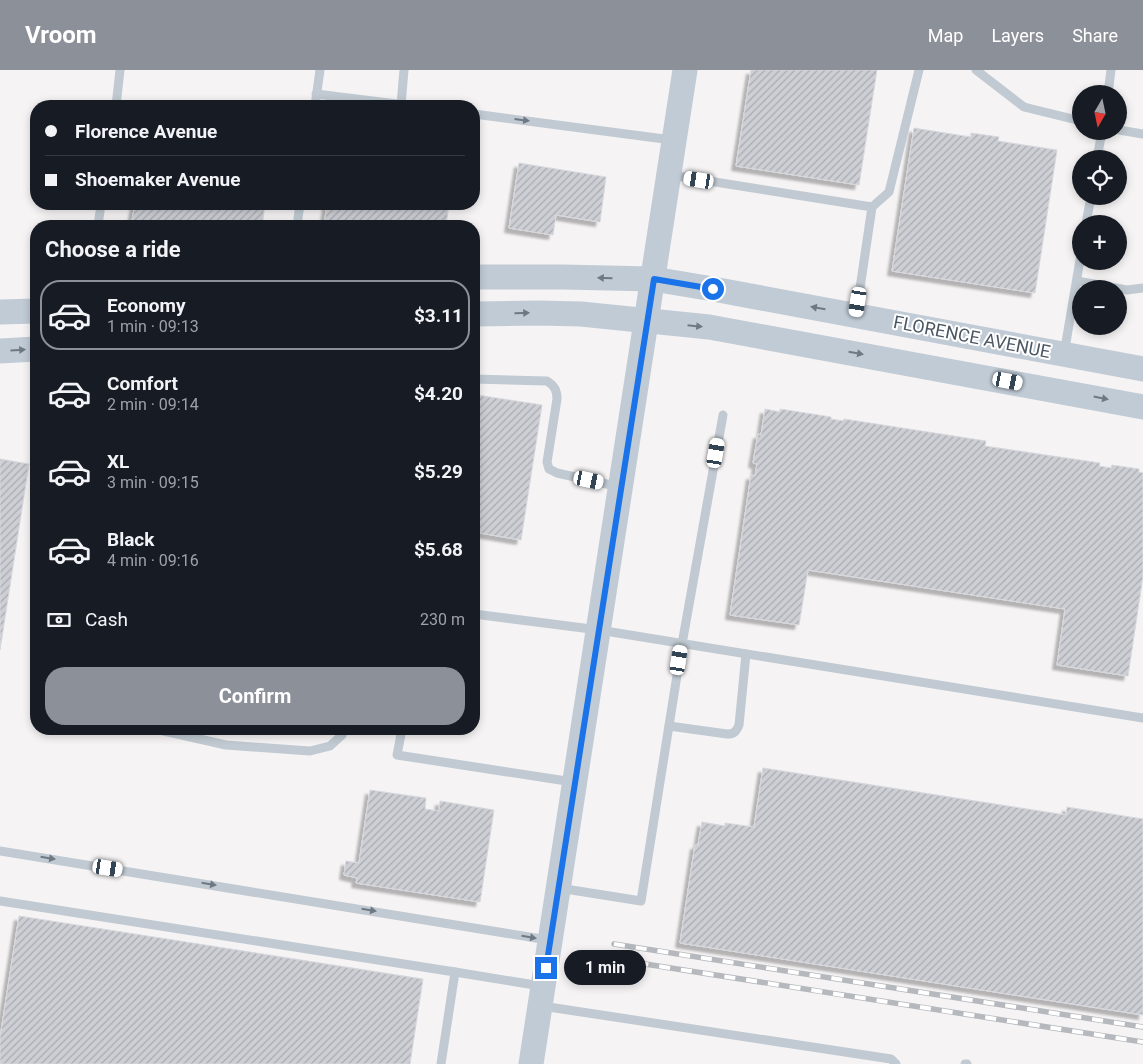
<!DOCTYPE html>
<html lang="en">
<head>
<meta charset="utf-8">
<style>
  :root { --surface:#171b24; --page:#242831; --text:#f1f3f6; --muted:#9ea1a6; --line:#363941; --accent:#8c9099 }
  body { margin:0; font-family:Roboto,sans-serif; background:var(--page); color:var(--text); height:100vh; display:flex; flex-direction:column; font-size:19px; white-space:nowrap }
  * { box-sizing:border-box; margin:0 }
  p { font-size:16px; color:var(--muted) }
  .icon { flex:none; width:28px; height:28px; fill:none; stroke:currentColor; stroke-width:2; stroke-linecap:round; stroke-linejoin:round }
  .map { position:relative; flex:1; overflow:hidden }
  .side { position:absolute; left:30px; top:150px; width:450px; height:515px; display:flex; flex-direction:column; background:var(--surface); border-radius:20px; box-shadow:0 2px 8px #0003 }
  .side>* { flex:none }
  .banner { position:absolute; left:30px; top:30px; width:450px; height:110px; border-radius:20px; box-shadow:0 2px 8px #0003; display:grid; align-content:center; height:110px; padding:0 15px; background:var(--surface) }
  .needle { width:32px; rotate:189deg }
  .controls { position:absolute; left:1072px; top:15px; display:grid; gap:10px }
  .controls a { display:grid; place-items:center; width:55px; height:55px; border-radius:50%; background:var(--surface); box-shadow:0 2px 8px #0003; font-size:25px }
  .end { position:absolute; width:22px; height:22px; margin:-11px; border:6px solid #1a73e8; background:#fff; box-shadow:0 0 0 2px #fff }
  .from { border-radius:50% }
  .bubble { position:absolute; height:35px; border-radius:18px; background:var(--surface); box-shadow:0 2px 8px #0003; font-size:16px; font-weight:700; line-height:35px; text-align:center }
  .car { position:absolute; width:15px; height:30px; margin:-15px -8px; border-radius:6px; box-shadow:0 0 4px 1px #0007; background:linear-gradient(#fff 24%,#345 0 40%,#fff 0 76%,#345 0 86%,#fff 0) }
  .banner b { display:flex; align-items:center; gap:18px; height:48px; font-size:19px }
  .banner b+b { border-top:1px solid var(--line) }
  .banner i { width:12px; height:12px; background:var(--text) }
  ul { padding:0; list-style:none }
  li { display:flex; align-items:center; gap:15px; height:70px; margin:0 10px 8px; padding:0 5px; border:2px solid transparent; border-radius:20px }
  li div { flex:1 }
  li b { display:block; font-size:19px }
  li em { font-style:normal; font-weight:700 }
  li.selected { border-color:var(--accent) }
  li>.icon { width:45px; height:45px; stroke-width:1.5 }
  h2 { padding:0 15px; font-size:22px; line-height:60px }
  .pay { display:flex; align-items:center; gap:12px; height:55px; padding:0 15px; font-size:19px }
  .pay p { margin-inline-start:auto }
  .cta { display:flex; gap:10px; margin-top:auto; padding:10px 15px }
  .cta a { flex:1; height:58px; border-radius:20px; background:var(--accent); color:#fff; font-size:20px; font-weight:700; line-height:58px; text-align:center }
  header { display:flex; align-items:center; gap:30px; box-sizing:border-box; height:70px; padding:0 25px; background:var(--accent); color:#fff }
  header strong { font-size:24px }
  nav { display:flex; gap:28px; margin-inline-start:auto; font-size:18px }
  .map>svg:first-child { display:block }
</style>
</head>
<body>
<header>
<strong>Vroom</strong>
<nav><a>Map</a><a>Layers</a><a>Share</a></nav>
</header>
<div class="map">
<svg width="1143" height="994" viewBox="0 0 1143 994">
  <defs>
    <pattern id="building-hatch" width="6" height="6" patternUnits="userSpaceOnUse" patternTransform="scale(1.25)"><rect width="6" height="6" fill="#cdcfd5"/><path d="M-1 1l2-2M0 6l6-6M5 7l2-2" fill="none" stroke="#a8abb0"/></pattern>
    <filter id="shadow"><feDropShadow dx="-4.5" dy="4.5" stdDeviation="1" flood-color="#0004"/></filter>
  </defs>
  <rect width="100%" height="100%" fill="#f5f3f3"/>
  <!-- building -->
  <g fill="url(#building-hatch)" stroke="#d7d9de" filter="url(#shadow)">
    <polygon points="751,0 877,0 859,115 736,96"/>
    <polygon points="914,58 971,67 971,63 999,67 998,71 1057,80 1035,223 892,201"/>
    <polygon points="519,93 606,107 600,152 556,145 553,165 509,158"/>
    <polygon points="135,134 265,134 262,156 131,156"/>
    <polygon points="327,134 449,134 446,156 324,156"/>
    <polygon points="477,325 542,335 521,470 474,462 474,327"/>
    <polygon points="765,339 780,342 780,339 831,347 831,349 843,351 844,349 986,371 985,376 1100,393 1099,396 1111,398 1112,395 1139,399 1139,402 1143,403 1143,506 1128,606 1057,595 1065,539 808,500 799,555 730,545 751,405 755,406 757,394 753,393 758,364 761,365"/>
    <polygon points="0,389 29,394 0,580"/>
    <polygon points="763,698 1066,745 1067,737 1143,749 1143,945 680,873 695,775 698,775 702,752 725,756 725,753 754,757"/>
    <polygon points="370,720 426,728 425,739 439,741 440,731 494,740 480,832 356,813 357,808 344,805 346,791 359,793"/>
    <polygon points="19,846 423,909 410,994 0,994 0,968"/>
  </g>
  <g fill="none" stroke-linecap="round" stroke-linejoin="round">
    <!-- service -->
    <g stroke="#c1cad2" stroke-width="9">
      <polyline points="976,0 1024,37 1081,51"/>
      <polyline points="316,24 413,36"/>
      <polyline points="1108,24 1111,0"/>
      <polyline points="401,35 404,0"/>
      <polyline points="116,36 120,0"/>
      <polyline points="315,36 320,0"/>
      <polyline points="474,44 672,70"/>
      <polyline points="1119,60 1143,64"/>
      <polyline points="1097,89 1102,61"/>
      <polyline points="671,105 872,137 856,245"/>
      <polyline points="872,137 889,122 919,0"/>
      <polyline points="1086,154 1091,126"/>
      <polyline points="98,156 101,134"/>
      <polyline points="297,156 300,134"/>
      <polyline points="1077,211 1127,220 1143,218"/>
      <polyline points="1064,284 1081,184"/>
      <path d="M 474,309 L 547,311 C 555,316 557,321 557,329 L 547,392 L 549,399 L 557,403 L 620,417"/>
      <polyline points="474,544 599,560 1143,648"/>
      <path d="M 669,656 L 727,664 C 734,664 736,662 739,655 L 746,584"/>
      <polyline points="155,659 226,675 310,681 330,676 342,665 344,659"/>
      <polyline points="402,659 397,685 573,712"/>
      <polyline points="0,781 548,870"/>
      <polyline points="559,818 641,831 682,574 723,345"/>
      <polyline points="0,831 455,902"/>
      <polyline points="542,936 891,989 896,994"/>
      <polyline points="441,994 455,902 541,916"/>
      <polyline points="965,994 967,994"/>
    </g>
    <!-- secondary -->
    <g stroke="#c1cbd6" stroke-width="25">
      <polyline points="474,207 563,207 653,209 713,219 1143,299"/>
      <polyline points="0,242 36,241"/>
      <polyline points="474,244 538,243 581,244 709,257 1143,337"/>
      <polyline points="0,281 36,279"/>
      <polyline points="531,994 685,0"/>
    </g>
    <!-- rail casing -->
    <g stroke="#b5b8bd" stroke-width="5.5">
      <g id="rail">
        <polyline points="614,874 1143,957"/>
        <polyline points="594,886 1143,972"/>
      </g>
    </g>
    <!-- rail -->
    <use href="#rail" stroke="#fff" stroke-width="4" stroke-dasharray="11" stroke-linecap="butt"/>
  </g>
  <!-- one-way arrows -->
  <defs><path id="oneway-solid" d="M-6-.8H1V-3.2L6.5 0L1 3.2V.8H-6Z" transform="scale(1.25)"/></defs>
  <g fill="#6e7983">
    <use href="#oneway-solid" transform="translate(522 50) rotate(7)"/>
    <use href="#oneway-solid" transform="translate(48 788) rotate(9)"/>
    <use href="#oneway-solid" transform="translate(209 814) rotate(9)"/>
    <use href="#oneway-solid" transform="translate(369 840) rotate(9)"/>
    <use href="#oneway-solid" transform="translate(529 867) rotate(10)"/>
  </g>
  <g fill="#6e7984">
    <use href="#oneway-solid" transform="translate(605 208) rotate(-178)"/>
    <use href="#oneway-solid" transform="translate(818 238) rotate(-170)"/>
    <use href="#oneway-solid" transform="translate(522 243) rotate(-2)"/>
    <use href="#oneway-solid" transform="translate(695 256) rotate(6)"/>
    <use href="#oneway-solid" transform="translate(18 280) rotate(-3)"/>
    <use href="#oneway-solid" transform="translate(856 283) rotate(10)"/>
    <use href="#oneway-solid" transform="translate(1101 328) rotate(11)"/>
  </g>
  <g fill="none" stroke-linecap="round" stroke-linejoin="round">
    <!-- route -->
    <polyline stroke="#1a73e8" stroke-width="6" points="546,898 654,209 713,219"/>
  </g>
  <g text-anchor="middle" stroke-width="4" stroke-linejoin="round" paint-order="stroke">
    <!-- street labels -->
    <g font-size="18" fill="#4a5661" stroke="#fff">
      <text transform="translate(972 267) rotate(11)" y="6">FLORENCE AVENUE</text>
    </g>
  </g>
</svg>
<div class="controls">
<a><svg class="needle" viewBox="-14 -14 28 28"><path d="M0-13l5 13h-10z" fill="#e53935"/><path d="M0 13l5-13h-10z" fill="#9ea1a6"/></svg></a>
<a><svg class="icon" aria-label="locate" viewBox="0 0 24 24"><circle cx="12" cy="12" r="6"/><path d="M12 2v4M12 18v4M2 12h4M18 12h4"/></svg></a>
<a>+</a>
<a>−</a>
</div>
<i class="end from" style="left:713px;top:219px"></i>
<i class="end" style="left:546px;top:898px"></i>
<div class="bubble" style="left:564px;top:880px;width:82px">1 min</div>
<i class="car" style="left:699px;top:110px;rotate:279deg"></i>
<i class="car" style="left:858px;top:232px;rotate:189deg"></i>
<i class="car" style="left:1008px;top:311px;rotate:101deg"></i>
<i class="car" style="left:716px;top:383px;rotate:10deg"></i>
<i class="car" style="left:589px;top:410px;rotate:102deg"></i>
<i class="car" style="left:679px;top:590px;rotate:9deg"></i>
<i class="car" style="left:108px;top:798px;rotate:99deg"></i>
<div class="banner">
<b><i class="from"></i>Florence Avenue</b>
<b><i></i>Shoemaker Avenue</b>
</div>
<section class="side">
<h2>Choose a ride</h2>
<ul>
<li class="selected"><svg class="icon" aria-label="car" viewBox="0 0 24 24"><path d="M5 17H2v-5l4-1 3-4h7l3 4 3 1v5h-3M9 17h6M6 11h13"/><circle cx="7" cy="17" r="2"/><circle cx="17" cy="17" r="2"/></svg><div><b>Economy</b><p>1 min · 09:13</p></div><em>$3.11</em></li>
<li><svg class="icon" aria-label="car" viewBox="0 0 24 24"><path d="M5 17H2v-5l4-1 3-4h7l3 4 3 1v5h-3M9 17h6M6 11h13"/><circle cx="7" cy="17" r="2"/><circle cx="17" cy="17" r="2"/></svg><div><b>Comfort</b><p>2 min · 09:14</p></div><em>$4.20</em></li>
<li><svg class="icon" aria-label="car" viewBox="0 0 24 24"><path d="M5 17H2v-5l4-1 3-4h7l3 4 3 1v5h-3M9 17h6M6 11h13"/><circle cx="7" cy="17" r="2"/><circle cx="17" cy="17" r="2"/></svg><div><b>XL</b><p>3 min · 09:15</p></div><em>$5.29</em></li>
<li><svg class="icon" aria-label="car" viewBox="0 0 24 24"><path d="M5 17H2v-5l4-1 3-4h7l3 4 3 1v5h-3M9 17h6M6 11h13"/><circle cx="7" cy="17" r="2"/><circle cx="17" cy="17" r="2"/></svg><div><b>Black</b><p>4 min · 09:16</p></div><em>$5.68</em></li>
</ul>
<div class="pay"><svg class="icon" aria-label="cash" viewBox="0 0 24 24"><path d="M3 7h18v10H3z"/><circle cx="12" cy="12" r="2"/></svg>Cash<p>230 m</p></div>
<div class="cta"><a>Confirm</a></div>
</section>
</div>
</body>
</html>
